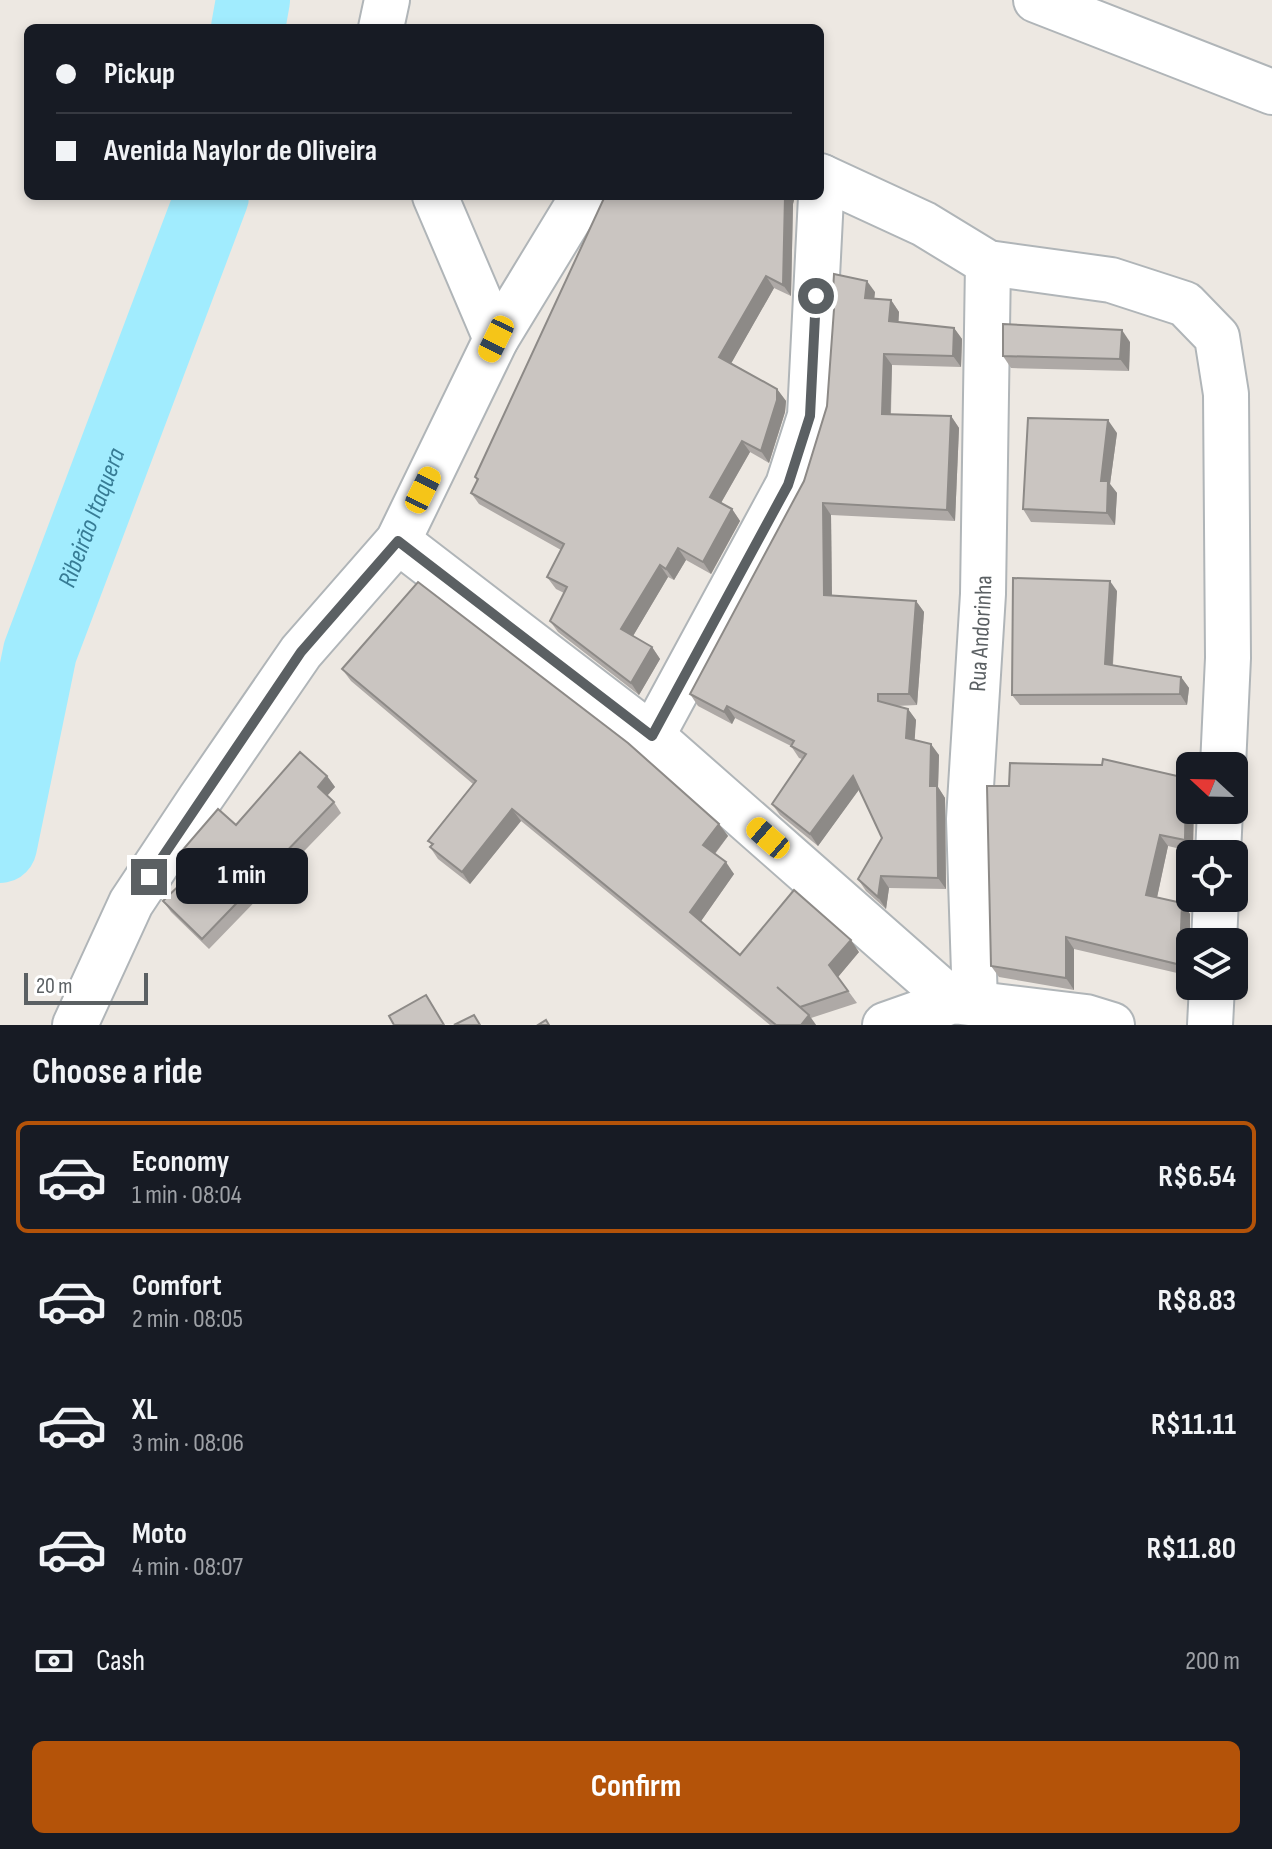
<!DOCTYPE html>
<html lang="en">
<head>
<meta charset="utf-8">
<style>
  :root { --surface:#171b24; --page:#20242c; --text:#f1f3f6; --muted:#9ea1a6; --line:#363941; --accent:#b45309 }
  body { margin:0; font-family:"Sofia Sans Condensed",sans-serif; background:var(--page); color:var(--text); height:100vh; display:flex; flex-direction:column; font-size:30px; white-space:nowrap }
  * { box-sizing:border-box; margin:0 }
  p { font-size:26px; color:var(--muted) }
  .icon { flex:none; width:44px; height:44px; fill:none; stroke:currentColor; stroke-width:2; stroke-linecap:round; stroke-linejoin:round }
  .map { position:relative; height:1025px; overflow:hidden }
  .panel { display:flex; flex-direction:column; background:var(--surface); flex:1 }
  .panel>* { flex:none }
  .guide { position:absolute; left:24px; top:24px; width:800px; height:176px; border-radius:12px; box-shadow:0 4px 12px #0003; display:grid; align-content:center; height:176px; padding:0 32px; background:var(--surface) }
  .needle { width:52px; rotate:292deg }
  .controls { position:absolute; left:1176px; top:752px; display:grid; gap:16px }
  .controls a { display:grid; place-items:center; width:72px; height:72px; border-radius:12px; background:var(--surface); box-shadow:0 4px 12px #0003; font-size:40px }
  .scale { position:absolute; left:24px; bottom:20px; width:124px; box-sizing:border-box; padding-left:8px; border:4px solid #5b6063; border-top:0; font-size:22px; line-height:28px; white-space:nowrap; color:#5b6063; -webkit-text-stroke:6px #fff; paint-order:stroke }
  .end { position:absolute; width:36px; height:36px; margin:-18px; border:10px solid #5b6063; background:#fff; box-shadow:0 0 0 4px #fff }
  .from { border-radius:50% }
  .bubble { position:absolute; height:56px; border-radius:12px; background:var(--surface); box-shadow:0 4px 12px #0003; font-size:26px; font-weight:700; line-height:56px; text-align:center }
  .car { position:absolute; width:24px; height:48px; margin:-24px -12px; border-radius:10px; box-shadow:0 0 6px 2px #0007; background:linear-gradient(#f5c518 24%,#345 0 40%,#f5c518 0 76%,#345 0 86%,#f5c518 0) }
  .guide b { display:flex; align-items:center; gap:28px; height:76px; font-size:30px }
  .guide b+b { border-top:2px solid var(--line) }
  .guide i { width:20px; height:20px; background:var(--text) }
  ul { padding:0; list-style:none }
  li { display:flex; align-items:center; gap:24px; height:112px; margin:0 16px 12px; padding:0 16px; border:4px solid transparent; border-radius:12px }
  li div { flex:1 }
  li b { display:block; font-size:30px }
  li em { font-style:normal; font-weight:700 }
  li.on { border-color:var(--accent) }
  li>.icon { width:72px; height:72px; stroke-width:1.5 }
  h2 { padding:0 32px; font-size:36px; line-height:96px }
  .pay { display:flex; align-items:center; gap:20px; height:88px; padding:0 32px; font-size:30px }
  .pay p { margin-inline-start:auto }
  .button { display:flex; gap:16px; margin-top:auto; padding:16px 32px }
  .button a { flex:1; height:92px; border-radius:12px; background:var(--accent); color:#fff; font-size:32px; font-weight:700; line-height:92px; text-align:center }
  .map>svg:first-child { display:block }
</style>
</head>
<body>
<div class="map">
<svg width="1272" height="1025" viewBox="0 0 1272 1025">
  <rect width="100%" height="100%" fill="#ede8e2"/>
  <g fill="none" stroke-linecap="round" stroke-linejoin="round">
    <!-- river -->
    <g stroke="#a1ecfe" stroke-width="74">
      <polyline points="248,28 253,0"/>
      <path id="s1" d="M 0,846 L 40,652 L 212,196"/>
    </g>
    <!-- street casing -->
    <g stroke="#b0b5b8" stroke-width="48">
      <g id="street">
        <polyline points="1036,0 1272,92"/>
        <polyline points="381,28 387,0"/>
        <polyline points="820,176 924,224 988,263 1111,280 1185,304 1217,337 1226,394 1228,658 1223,766"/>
        <polyline points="435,196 496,339"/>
        <polyline points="398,541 652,736 953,1001"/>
        <polyline points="652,736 788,485 810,416 822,177"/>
        <polyline points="1218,854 1220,810"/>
        <polyline points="1214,942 1216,898"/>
        <path id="s2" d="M 975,1003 L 969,819 L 983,594 L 988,263"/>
        <polyline points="75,1025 131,903 200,799 301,652 398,541 496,339 583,196"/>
        <polyline points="885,1025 953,1001 1086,1017 1112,1025"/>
        <polyline points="1210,1025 1212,986"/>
      </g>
    </g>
    <!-- street -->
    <use href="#street" stroke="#fff" stroke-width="44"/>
  </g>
  <!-- wall -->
  <g fill="#aea9a6">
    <polygon points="605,196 795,196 793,204 791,296 774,288 731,363 777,389 786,401 785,412 769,463 750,452 721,503 732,509 740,521 711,574 686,560 674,580 668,577 633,636 652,647 660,659 639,695 558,632 550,621 564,593 556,589 547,577 561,550 479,504 471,493 477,481 475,477"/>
    <polygon points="875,292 874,299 891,300 899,312 898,322 954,328 962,339 961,367 892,365 891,414 951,416 959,428 955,521 831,515 832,595 916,601 924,612 917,705 896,706 908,709 916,720 914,740 939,755 938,787 945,798 946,889 889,888 886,909 866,891 858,879 882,838 859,789 818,846 780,815 772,804 802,759 799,758 791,746 735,718 732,724 698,706 690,694 804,481 827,406 834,311 832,308"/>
    <polygon points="1130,342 1129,371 1011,368 1003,356"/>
    <polygon points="1117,433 1110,484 1117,493 1115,525 1031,522 1023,509"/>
    <polygon points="1117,591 1113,665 1181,677 1189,688 1187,705 1020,705 1012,695"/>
    <polygon points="342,669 719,824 728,836 715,854 734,874 701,921 740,955 859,952 838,977 857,1003 811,1018 816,1025 770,1025 521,821 470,884 438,859 430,847 432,845 428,841 473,784 351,681"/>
    <polygon points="327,776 335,787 327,796 334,802 341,813 209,949 171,912 163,901 189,875 178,861 236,825"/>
    <polygon points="1186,778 1190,784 1190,810 1193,852 1168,846 1157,897 1182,903 1190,914 1190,976 1074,949 1074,990 999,977 991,966 1009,786"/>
  </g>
  <!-- shaded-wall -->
  <g fill="#8d8a87">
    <polygon points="785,196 795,196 793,204 791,296 783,285"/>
    <polygon points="766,276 774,288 728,369 719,357"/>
    <polygon points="867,281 875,292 873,309 865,298"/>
    <polygon points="891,300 899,312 898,333 889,321"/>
    <polygon points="954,328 962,339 961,367 953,356"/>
    <polygon points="1122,330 1130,342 1129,371 1120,359"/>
    <polygon points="884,354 892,365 890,425 882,414"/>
    <polygon points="777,389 786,401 785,412 769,463 761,451"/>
    <polygon points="951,416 959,428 955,521 947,510"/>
    <polygon points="1108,420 1117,433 1110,484 1117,493 1115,525 1107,513 1101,481"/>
    <polygon points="742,441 750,452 718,508 710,497"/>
    <polygon points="823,503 831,515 832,606 824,595"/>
    <polygon points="732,509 740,521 711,574 703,562"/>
    <polygon points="678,548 686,560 674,580 666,569"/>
    <polygon points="660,565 668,577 630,641 621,629"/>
    <polygon points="1110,581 1117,591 1112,674 1105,664"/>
    <polygon points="916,601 924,612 917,705 909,694"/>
    <polygon points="652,647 660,659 639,695 631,683"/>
    <polygon points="1181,677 1189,688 1187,705 1180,694"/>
    <polygon points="727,706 735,718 732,724 724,712"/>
    <polygon points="908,709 916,720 914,750 906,738"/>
    <polygon points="931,744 939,755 938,787 945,798 946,889 938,878 930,786"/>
    <polygon points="327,776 335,787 325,798 318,787"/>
    <polygon points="853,776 861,787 818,846 810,834"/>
    <polygon points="1186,778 1190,784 1190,810 1194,810 1193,852 1185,840"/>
    <polygon points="512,809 521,821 470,884 462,872"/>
    <polygon points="719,824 728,836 712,857 703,845"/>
    <polygon points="1160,835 1168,846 1155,907 1146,895"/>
    <polygon points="726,862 734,874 699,924 690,912"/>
    <polygon points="881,876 889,888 886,909 878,897"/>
    <polygon points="1182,903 1190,914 1190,976 1181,965 1183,941 1181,930"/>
    <polygon points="1066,937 1074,949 1074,990 1066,978"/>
    <polygon points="851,940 859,952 838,977 829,965"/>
    <polygon points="809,1015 816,1025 801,1025"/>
  </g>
  <!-- building -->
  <g fill="#cac5c1" stroke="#8d8a87" stroke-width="2">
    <polygon points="605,196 785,196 783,285 766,276 719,357 777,389 777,400 761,451 742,441 710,497 732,509 703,562 678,548 666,569 660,565 621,629 652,647 631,683 550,621 567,587 547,577 564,544 471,493 478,479 475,477"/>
    <polygon points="834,274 867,281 865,298 891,300 889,321 954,328 953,356 884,354 882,414 951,416 947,510 823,503 824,595 916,601 909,694 878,694 878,701 908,709 906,738 931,744 930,786 937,786 938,878 881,876 878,897 858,879 882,838 853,776 810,834 772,804 806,754 791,746 794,741 727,706 724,712 690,694 804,481 827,406 834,309 832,308"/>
    <polygon points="1003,324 1122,330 1120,359 1003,356"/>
    <polygon points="1028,418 1108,420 1101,481 1108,481 1107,513 1023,509"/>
    <polygon points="1013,578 1110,581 1105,664 1181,677 1180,694 1012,695"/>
    <polygon points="418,582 628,743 719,824 703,845 726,862 690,912 740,955 794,890 851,940 829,965 848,991 800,1007 777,987 809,1015 801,1025 776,1025 512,809 462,872 430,847 433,844 428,841 476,781 342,669"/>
    <polygon points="300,752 327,776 318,787 334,802 202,939 163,901 191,874 178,861 182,856 180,853 218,809 236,825"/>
    <polygon points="1103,759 1186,778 1185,840 1160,835 1146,895 1182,903 1181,930 1183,941 1189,948 1189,954 1181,965 1066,937 1066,978 991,966 987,786 1009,786 1010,763 1102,765"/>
    <polygon points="426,995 444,1025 394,1025 389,1016"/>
    <polygon points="474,1015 480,1025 454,1025"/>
    <polygon points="546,1020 549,1025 538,1025"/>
  </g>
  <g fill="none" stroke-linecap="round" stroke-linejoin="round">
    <!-- route -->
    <polyline stroke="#5b6063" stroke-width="10" points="149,877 301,652 398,541 652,736 788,485 810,416 816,296"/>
  </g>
  <g text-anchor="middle" stroke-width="6" stroke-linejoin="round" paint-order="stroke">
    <!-- street labels -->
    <g font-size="24" fill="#5b6063" stroke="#fff">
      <text dy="8" stroke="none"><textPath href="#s2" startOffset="370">Rua Andorinha</textPath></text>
    </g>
    <!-- water labels -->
    <g font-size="26" font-style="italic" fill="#377c95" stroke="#fff">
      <text dy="9" stroke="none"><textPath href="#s1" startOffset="342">Ribeirão Itaquera</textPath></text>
    </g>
  </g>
</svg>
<div class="controls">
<a><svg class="needle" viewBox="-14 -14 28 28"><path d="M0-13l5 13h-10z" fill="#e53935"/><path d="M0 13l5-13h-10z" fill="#9ea1a6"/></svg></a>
<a><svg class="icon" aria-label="locate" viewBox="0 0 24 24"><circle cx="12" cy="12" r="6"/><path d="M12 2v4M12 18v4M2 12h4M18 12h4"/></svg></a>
<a><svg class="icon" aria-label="layers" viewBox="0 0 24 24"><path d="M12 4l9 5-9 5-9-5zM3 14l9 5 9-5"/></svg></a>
</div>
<div class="scale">20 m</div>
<i class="end from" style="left:816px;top:296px"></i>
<i class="end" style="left:149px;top:877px"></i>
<div class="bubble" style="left:176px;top:848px;width:132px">1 min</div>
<i class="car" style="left:496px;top:339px;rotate:206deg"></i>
<i class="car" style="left:423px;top:490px;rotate:26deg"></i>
<i class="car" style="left:768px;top:838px;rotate:311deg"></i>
<div class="guide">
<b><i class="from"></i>Pickup</b>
<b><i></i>Avenida Naylor de Oliveira</b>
</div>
</div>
<section class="panel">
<h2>Choose a ride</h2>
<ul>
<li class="on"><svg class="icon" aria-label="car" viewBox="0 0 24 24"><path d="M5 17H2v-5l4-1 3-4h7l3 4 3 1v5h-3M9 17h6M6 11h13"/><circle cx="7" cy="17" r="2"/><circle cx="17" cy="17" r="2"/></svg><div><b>Economy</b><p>1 min · 08:04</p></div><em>R$6.54</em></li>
<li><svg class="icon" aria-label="car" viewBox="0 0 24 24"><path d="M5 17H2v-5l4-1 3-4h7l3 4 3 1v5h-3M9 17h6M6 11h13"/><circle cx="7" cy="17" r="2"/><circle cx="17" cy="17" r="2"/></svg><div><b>Comfort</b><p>2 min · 08:05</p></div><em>R$8.83</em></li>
<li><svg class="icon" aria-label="car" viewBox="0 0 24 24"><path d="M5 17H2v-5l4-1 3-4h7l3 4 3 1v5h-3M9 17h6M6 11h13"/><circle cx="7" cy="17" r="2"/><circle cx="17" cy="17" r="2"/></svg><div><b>XL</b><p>3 min · 08:06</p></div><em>R$11.11</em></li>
<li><svg class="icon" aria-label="car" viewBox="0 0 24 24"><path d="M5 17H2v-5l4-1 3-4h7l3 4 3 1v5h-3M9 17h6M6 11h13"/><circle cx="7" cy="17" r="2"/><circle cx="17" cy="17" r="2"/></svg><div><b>Moto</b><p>4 min · 08:07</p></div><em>R$11.80</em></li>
</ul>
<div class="pay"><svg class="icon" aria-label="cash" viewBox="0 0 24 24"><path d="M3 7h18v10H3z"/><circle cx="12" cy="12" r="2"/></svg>Cash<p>200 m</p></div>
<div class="button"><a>Confirm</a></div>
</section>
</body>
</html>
